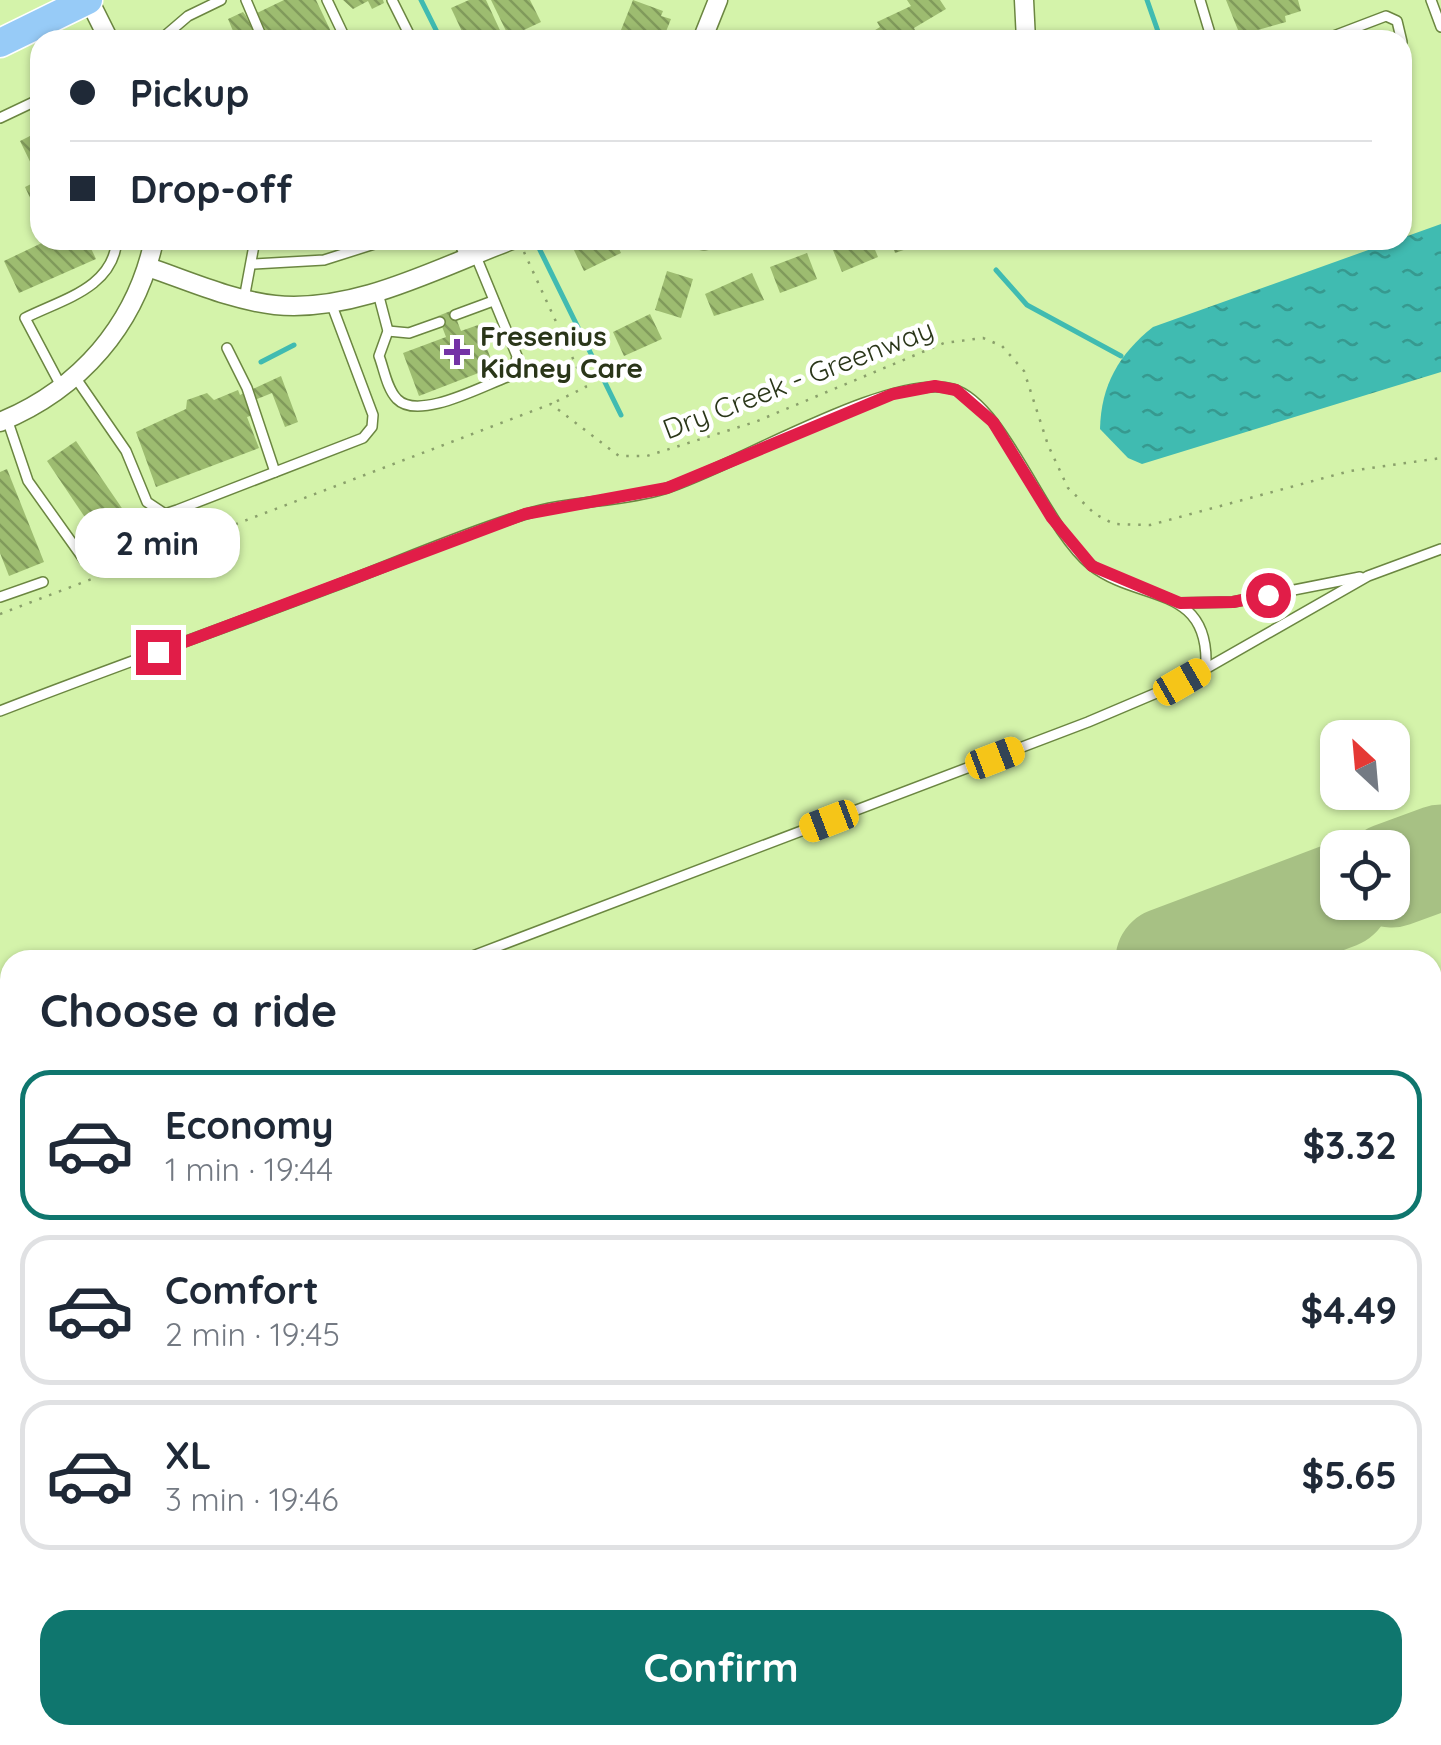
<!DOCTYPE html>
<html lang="en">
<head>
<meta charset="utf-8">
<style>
  :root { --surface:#fff; --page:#f6f6f7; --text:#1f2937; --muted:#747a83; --line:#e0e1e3; --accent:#0f766e }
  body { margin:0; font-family:Quicksand,sans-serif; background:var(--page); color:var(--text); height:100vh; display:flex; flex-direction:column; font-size:38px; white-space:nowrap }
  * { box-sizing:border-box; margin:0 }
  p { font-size:32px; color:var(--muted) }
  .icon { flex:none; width:55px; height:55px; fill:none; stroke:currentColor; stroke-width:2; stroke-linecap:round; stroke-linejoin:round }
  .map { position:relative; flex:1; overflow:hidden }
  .details { position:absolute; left:0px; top:950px; width:1442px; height:795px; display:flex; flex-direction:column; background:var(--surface); border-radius:30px 30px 0 0; box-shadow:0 2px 8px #0004 }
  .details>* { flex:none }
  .guide { position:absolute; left:30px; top:30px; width:1382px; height:220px; border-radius:30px; box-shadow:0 2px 8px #0004; display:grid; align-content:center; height:220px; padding:0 40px; background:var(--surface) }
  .needle { width:65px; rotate:334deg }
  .tools { position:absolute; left:1320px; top:720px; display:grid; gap:20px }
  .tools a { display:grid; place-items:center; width:90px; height:90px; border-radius:20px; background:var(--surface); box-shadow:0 2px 8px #0004; font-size:50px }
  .end { position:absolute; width:45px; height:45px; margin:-22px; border:12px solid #e11d48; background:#fff; box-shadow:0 0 0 5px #fff }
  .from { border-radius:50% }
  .bubble { position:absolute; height:70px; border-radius:30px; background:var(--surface); box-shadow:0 2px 8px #0004; font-size:32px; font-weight:700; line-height:70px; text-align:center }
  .car { position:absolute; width:30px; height:60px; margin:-30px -15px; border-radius:12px; box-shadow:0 0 8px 2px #0007; background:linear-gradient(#f5c518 24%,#345 0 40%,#f5c518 0 76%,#345 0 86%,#f5c518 0) }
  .guide b { display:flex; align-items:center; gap:35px; height:95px; font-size:38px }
  .guide b+b { border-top:2px solid var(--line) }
  .guide i { width:25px; height:25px; background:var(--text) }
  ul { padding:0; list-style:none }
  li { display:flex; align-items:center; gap:30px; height:150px; margin:0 20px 15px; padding:0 20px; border:5px solid var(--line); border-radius:30px }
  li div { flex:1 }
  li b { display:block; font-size:38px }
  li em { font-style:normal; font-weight:700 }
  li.active { border-color:var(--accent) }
  li>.icon { width:90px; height:90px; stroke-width:1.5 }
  h2 { padding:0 40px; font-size:45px; line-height:120px }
  .action { display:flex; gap:20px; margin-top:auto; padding:20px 40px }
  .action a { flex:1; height:115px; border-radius:30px; background:var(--accent); color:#fff; font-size:40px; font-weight:700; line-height:115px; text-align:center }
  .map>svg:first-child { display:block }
</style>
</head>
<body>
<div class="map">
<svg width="1441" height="1745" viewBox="0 0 1441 1745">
  <defs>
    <pattern id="water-ripples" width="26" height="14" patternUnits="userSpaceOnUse" patternTransform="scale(2.5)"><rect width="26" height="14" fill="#40bbb1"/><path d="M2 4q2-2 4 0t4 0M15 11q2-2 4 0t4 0" fill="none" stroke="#36998f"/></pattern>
    <pattern id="building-back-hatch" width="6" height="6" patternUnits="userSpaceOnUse" patternTransform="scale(2.5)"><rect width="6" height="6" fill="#9dbc70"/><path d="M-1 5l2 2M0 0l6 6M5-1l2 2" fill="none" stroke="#809a5b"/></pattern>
  </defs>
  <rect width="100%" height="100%" fill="#d4f3aa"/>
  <!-- water -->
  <path fill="url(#water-ripples)" d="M 1441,224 L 1441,372 L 1142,464 L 1128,458 L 1100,429 C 1101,385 1119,354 1153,327 Z"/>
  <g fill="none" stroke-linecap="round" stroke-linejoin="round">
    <!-- stream -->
    <g stroke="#40bbb1" stroke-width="5">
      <polyline points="421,0 441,40"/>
      <polyline points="1147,0 1161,40"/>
      <polyline points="537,244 621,415"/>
      <polyline points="996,270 1027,305 1121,356"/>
      <polyline points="261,362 294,345"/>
    </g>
    <!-- taxiway -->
    <g stroke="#a7c184" stroke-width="42">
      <polyline points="1392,880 1441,883"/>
      <polyline points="1432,1258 1441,1255"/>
      <polyline points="144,1745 171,1735"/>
    </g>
    <!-- runway -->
    <g stroke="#a7c184" stroke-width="105">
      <polyline points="1392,875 1441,857"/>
      <polyline points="1168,960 1338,896"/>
      <polyline points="0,1401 10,1398"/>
    </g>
  </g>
  <!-- building -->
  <g fill="url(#building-back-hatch)">
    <polygon points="284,0 316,0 335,40 270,40 257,13"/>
    <polygon points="343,0 383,0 384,3 372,9 368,1 353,9"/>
    <polygon points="469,0 486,0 504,39 466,40 451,8"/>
    <polygon points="491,0 530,0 541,22 509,37"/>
    <polygon points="633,0 663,11 661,16 671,19 663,39 653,35 651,40 617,40"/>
    <polygon points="907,0 940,0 946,9 914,28 917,34 907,40 877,40 872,32 880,27 877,22 911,6"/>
    <polygon points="1226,0 1298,0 1301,11 1285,16 1286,22 1240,35"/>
    <polygon points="243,12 246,16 258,40 231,40 228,33 233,31 228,19"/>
    <polygon points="40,131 40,219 25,187 39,180 20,141"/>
    <polygon points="48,240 87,240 96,259 19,293 4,261"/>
    <polygon points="584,240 615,240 621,253 584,271 572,246"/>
    <polygon points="838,240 871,240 878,257 842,272 830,243"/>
    <polygon points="891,240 930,240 930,241 895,253"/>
    <polygon points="807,253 817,279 780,293 770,267"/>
    <polygon points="667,271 693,279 681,318 655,310"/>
    <polygon points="752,273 764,300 714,316 705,294"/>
    <polygon points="453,310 461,331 478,325 494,367 419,396 403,353 446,337 438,316"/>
    <polygon points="650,314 662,339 624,356 613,332"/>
    <polygon points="281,376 298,422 285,427 272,393 252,401 257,414 247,417 259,448 156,487 136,432 186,409 187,400 207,393 214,400 238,390 240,395"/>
    <polygon points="76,441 141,536 111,556 47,461"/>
    <polygon points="7,469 44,562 9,576 0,553 0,472"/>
    <polygon points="600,1735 676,1735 679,1745 588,1745 586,1740"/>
    <polygon points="1339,1735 1345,1741 1367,1735 1371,1745 1318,1745"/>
    <polygon points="1390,1735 1423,1735 1428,1745 1380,1745"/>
  </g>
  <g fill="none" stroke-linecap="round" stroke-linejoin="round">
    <!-- lane casing -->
    <g stroke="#6b8641" stroke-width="12">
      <g id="lane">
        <polyline points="246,0 263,40"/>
        <polyline points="327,0 346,40"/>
        <polyline points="392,0 411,38 408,40"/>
        <polyline points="1200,0 1212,40"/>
        <polyline points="1431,0 1441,27"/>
        <polyline points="160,40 188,16 221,0"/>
        <polyline points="1323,40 1386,16 1397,21 1402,42"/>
        <polyline points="0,118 40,99"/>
        <polyline points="458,240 466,258"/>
        <polyline points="253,264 324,260 387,240"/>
        <path d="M 378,293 L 388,331 L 379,356 C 384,369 387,389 397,399 C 418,421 482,386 507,377 L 514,371 L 517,356 L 475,254"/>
        <polyline points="244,299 255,240"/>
        <polyline points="455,315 493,301"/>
        <polyline points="388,331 409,333 440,322"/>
        <polyline points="227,348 247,388 275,472"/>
        <polyline points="75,377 126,451 147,502 165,514 177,510 363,438 372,427 373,415 331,303"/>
        <path d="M 61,386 L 25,318 C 63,299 113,288 117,240"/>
        <polyline points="7,419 28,481 85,561"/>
        <polyline points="0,597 43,582"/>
        <polyline points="1180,603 1233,602 1360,577"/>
        <polyline points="1200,672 1368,576 1441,549"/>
        <path d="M 0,711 C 110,668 222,629 332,587 C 396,563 458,535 523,515 C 569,500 618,503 664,489 C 731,469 890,371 953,389 C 1004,404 1044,527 1091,565 C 1138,602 1207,584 1206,662 L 1182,682"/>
        <polyline points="462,960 1088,722 1187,680"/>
        <polyline points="0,1133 10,1129"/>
        <polyline points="1432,1535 1441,1531"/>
        <polyline points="1432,1658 1441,1654"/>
        <polyline points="1432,1734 1438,1745"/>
        <polyline points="547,1745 572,1735"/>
        <polyline points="1251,1745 1272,1735"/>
      </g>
    </g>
    <!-- street casing -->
    <g stroke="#6b8641" stroke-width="21">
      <g id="street">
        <polyline points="89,0 109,40"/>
        <polyline points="1024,0 1026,40"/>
        <polyline points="702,40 718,0"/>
        <polyline points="703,240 705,240"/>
        <path d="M 148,267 C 189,281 231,300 275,305 C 356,313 437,268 512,240"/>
        <path d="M 0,422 C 80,389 136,325 154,240"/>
      </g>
    </g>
    <!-- secondary casing -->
    <g stroke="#6b8641" stroke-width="29">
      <g id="secondary">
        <polyline points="1432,1611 1441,1607"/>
        <polyline points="1152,1745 1173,1735"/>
      </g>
    </g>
    <!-- primary casing -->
    <g stroke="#fff" stroke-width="31">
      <polyline id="primary" points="0,43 88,0"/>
    </g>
    <!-- path -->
    <g stroke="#8aa06b" stroke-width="2.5" stroke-dasharray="2.5 8" stroke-linecap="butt">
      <polyline points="524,252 586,387 553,403"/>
      <polyline points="173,523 181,543"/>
      <polyline points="0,614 551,404 619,456 647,456 755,422 944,343 983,338 1002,346 1024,371 1048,445 1068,488 1095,514 1114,524 1150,525 1350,471 1441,458"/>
    </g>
    <!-- lane -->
    <use href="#lane" stroke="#fff" stroke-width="9"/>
    <!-- street -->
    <use href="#street" stroke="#fff" stroke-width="18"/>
    <!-- secondary -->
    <use href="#secondary" stroke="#fff" stroke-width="25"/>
    <!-- primary -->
    <use href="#primary" stroke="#97cbf7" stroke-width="28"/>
  </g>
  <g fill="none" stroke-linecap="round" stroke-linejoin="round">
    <!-- route -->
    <polyline stroke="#e11d48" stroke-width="12" points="158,652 525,514 667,488 893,394 935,386 956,390 993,422 1052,518 1092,566 1180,603 1233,602 1268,595"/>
  </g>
  <!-- markers -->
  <path fill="#7432a6" stroke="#fff" stroke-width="4" d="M452 337h10v10h10v10h-10v10h-10v-10h-10v-10h10z"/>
  <g text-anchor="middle" stroke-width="9" stroke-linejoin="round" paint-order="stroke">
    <!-- poi labels -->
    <g font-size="28" font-weight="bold" fill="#2a3619" stroke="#fff" text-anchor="start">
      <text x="480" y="346">Fresenius<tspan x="480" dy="32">Kidney Care</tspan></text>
    </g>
    <!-- street labels -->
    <g font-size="28" fill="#2a3619" stroke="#fff">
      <text transform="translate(798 379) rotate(-21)" y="10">Dry Creek - Greenway</text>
    </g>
  </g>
</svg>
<div class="tools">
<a><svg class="needle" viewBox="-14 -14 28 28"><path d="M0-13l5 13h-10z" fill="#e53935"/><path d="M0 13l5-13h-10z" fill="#747a83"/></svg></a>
<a><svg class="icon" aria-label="locate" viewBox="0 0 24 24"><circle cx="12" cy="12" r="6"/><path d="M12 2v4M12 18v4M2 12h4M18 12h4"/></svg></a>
</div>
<i class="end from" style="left:1268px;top:595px"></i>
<i class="end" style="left:158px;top:652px"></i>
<div class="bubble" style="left:75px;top:508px;width:165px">2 min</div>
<i class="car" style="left:1182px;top:682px;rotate:60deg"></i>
<i class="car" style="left:995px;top:758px;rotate:69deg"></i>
<i class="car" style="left:829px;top:821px;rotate:249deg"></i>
<div class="guide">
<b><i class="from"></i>Pickup</b>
<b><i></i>Drop-off</b>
</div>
<section class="details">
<h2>Choose a ride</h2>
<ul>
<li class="active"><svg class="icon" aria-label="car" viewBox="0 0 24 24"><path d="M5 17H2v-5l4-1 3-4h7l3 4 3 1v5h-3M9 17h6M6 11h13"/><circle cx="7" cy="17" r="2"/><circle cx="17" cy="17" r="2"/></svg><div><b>Economy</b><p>1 min · 19:44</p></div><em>$3.32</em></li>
<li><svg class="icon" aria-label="car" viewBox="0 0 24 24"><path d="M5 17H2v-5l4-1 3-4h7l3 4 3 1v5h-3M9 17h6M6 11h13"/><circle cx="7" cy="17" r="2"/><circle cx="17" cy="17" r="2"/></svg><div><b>Comfort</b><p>2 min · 19:45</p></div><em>$4.49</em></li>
<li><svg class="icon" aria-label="car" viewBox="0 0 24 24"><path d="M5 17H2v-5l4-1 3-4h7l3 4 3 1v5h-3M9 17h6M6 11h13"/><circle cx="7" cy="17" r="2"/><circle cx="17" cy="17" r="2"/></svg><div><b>XL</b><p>3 min · 19:46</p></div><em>$5.65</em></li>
</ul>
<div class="action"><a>Confirm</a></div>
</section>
</div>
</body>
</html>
